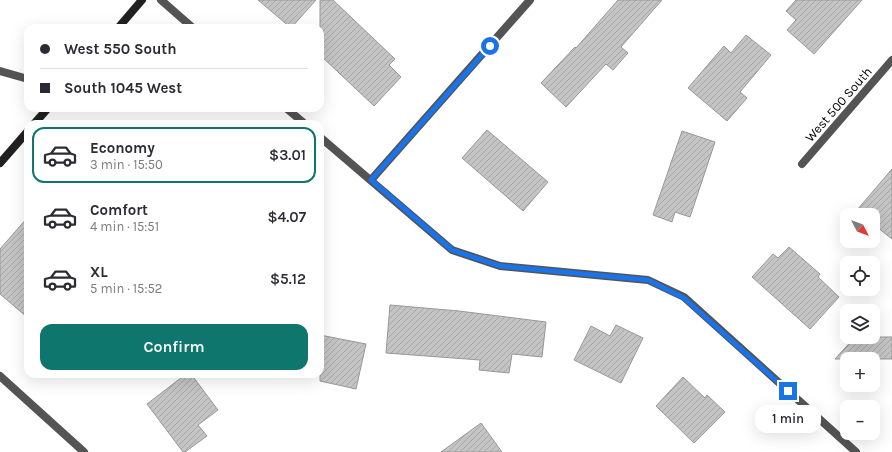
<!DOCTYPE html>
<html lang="en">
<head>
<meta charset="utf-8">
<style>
  :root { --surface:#fff; --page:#f2f2f3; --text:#2b2b33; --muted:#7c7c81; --line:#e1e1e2; --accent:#0f766e }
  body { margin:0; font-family:Karla,sans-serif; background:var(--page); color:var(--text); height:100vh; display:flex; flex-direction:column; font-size:15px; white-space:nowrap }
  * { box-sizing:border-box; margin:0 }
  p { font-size:13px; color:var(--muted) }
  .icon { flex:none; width:22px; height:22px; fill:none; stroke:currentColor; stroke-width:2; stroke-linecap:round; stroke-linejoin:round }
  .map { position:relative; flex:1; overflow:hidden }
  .panel { position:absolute; left:24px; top:120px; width:300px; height:258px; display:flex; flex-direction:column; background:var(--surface); border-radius:12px; box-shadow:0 4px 16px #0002 }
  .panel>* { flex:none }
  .banner { position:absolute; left:24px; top:24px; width:300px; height:88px; border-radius:12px; box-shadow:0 4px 16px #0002; display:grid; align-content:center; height:88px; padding:0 16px; background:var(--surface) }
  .needle { width:26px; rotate:132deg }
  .controls { position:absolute; left:840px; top:208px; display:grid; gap:8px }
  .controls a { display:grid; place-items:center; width:40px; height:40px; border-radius:8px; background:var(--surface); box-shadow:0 4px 16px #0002; font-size:20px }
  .end { position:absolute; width:18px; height:18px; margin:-9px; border:5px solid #1a73e8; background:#fff; box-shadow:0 0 0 2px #fff }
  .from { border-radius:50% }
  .bubble { position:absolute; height:28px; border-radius:12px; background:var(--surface); box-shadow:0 4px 16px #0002; font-size:13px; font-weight:600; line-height:28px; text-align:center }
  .banner b { display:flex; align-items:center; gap:14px; height:38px; font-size:15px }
  .banner b+b { border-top:1px solid var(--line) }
  .banner i { width:10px; height:10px; background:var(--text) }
  ul { padding:7px 0 0; list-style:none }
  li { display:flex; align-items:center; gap:12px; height:56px; margin:0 8px 6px; padding:0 8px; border:2px solid transparent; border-radius:12px }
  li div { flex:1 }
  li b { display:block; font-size:15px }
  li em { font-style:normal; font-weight:600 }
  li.selected { border-color:var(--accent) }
  li>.icon { width:36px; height:36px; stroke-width:1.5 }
  .action { display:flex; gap:8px; margin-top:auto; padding:8px 16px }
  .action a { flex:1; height:46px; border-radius:12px; background:var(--accent); color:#fff; font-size:16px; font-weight:600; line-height:46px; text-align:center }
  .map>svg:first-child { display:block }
</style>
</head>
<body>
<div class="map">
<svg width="892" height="452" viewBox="0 0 892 452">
  <defs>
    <pattern id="building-hatch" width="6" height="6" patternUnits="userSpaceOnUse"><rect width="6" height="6" fill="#c4c4c4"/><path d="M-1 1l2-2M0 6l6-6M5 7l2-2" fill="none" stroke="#a7a7a7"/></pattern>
  </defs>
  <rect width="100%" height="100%" fill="#fff"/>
  <!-- building -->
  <g fill="url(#building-hatch)" stroke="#989898">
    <polygon points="258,0 316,0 291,28"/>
    <polygon points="320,0 333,0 395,59 389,65 401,77 374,106 320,55"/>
    <polygon points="618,0 662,0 621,47 628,53 613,70 606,64 566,107 541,83 575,47 576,48"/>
    <polygon points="796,0 862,0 814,54 787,30 796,20 786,11"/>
    <polygon points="746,35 771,55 740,92 747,98 727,121 688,88 724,46 731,53"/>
    <polygon points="487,130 548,182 523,211 462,158"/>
    <polygon points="682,131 715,142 690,217 675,212 672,222 653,215"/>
    <polygon points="892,169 892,239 873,224 873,215 863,215 857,210"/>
    <polygon points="28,217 28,318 0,294 0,249"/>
    <polygon points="789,247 820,274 818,277 839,297 810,329 752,277 773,254 778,258"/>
    <polygon points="390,305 459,311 546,322 542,357 512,354 509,373 479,370 480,360 386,353"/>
    <polygon points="616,325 643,338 621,383 574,360 591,326 610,336"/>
    <polygon points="320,335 366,344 356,389 320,381"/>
    <polygon points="855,337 892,337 892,359 835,359"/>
    <polygon points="186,374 191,374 218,410 198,425 207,436 185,452 183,452 147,404"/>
    <polygon points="683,377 705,398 707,395 725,412 694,443 656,406"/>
    <polygon points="481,423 502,452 441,452"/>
  </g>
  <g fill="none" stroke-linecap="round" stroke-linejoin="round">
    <!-- street -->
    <g stroke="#545454" stroke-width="8">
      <polyline points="161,0 193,28"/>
      <polyline points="0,71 28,79"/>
      <polyline points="286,108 305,124"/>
      <polyline points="320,137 452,250 500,266 648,280 684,297 856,452"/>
      <polyline points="802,164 892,60"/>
      <polyline points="371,180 530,0"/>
      <polyline points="0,376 84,452"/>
    </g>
    <!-- secondary -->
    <g stroke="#212121" stroke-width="8">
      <polyline points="118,28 142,0"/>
      <polyline points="34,124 48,108"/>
      <polyline points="0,163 28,131"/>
    </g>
  </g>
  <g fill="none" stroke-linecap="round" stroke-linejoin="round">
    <!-- route -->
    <polyline stroke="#1a73e8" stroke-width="5" points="490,46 371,180 452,250 500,266 648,280 684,298 788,391"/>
  </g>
  <g text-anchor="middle" stroke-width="3.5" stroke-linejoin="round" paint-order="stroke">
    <!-- street labels -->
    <g font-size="13" fill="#000" stroke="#fff">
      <text transform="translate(838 104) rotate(-49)" y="5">West 500 South</text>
    </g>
  </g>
</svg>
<div class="controls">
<a><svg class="needle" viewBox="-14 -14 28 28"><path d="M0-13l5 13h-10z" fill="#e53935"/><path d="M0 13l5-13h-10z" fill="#7c7c81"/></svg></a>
<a><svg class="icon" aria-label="locate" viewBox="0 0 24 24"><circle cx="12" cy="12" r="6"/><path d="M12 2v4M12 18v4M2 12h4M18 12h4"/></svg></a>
<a><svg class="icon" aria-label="layers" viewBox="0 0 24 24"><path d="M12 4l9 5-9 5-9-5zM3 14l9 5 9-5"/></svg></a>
<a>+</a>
<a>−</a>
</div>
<i class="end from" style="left:490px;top:46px"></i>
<i class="end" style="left:788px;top:391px"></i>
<div class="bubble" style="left:755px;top:405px;width:66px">1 min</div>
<div class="banner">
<b><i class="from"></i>West 550 South</b>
<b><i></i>South 1045 West</b>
</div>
<section class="panel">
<ul>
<li class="selected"><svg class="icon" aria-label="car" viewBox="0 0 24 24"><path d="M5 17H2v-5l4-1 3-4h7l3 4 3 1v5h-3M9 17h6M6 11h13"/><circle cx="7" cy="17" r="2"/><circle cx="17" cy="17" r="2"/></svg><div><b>Economy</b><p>3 min · 15:50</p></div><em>$3.01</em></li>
<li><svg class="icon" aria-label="car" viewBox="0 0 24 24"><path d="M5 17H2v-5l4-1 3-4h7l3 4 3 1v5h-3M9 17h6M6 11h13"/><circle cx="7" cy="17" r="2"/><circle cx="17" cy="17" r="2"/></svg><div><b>Comfort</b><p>4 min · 15:51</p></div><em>$4.07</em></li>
<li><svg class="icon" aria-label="car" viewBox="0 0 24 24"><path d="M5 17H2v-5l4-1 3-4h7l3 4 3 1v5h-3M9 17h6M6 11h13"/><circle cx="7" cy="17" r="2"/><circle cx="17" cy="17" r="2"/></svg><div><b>XL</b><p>5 min · 15:52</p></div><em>$5.12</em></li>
</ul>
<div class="action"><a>Confirm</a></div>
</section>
</div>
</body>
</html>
